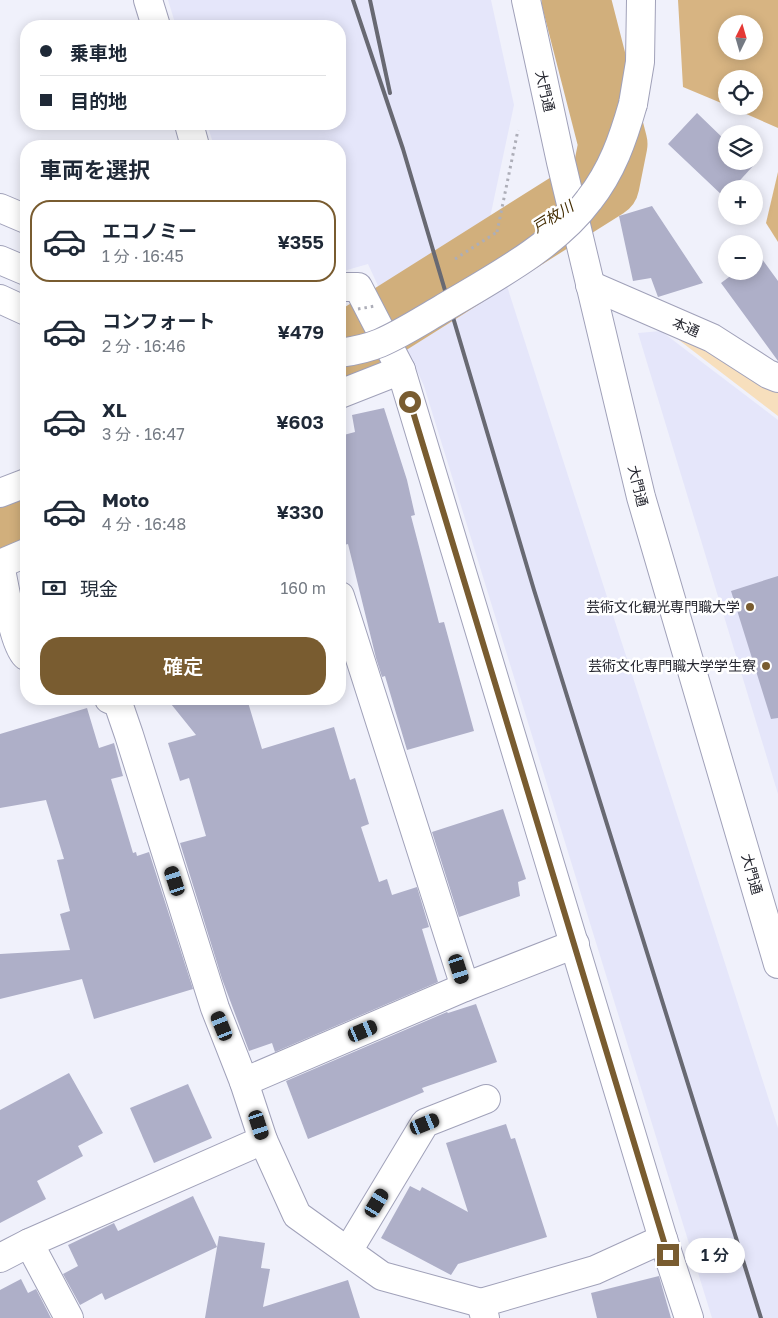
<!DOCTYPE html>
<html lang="ja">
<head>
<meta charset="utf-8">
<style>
  :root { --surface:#fff; --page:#f6f6f7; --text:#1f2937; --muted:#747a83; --line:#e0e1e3; --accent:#795c30 }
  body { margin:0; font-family:"Golos Text","Noto Sans JP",sans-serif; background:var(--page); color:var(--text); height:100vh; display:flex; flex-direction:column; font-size:19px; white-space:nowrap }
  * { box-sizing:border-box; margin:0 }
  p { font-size:16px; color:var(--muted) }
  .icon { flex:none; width:28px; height:28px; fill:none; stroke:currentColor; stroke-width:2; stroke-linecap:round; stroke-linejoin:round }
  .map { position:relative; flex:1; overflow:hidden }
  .side { position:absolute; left:20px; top:140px; width:326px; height:565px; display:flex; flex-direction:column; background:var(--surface); border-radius:20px; box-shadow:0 2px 12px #0003 }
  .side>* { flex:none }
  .guide { position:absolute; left:20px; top:20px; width:326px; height:110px; border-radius:20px; box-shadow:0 2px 12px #0003; display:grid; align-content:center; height:110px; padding:0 20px; background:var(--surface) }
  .needle { width:32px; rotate:5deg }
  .buttons { position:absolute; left:718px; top:15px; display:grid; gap:10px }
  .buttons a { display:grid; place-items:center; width:45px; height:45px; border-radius:50%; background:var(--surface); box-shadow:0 2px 12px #0003; font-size:25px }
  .end { position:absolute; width:22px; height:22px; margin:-11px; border:6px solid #795c30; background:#fff; box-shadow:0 0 0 2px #fff }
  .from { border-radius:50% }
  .bubble { position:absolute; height:35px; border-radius:18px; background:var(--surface); box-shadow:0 2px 12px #0003; font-size:16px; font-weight:600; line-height:35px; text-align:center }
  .car { position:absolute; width:15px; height:30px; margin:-15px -8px; border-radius:6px; box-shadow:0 0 4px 1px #0007; background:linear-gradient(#222 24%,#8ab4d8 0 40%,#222 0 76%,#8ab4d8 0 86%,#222 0) }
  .guide b { display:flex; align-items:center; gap:18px; height:48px; font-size:19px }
  .guide b+b { border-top:1px solid var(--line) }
  .guide i { width:12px; height:12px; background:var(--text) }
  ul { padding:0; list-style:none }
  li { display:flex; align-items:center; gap:15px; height:82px; margin:0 10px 8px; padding:0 10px; border:2px solid transparent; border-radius:20px }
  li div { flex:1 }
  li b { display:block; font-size:19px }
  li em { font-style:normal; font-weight:600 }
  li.on { border-color:var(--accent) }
  li>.icon { width:45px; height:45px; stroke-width:1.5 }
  h2 { padding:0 20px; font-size:22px; line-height:60px }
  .pay { display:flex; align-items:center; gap:12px; height:55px; padding:0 20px; font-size:19px }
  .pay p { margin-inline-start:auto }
  .action { display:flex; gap:10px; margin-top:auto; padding:10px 20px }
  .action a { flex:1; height:58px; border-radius:20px; background:var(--accent); color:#fff; font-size:20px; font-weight:600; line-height:58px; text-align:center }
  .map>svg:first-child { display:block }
</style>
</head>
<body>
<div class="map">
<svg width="778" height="1318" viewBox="0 0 778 1318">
  <rect width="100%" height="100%" fill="#f0f1fb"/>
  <!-- built -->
  <g fill="#e5e6fa">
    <polygon points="168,0 491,0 514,105 488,227 778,1128 778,1318 712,1318 424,386 368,264 340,272 340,146 214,146 207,124 340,124 340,26 176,26"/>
    <polygon points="661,331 778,420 778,794 638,333"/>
  </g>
  <!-- green -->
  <polygon fill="#f7dfbd" points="671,334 683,336 778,390 778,416"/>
  <!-- forest -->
  <g fill="#d7b482" fill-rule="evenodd">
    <path d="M 678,0 L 778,0 L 778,128 L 728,106 L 754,106 L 754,79 L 726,79 L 726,105 L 683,87 ZM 726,24 L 754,24 L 754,51 L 726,51 Z"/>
    <polygon points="778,172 778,242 766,223"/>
  </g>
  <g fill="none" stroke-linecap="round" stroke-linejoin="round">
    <!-- river -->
    <g stroke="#d1af7c" stroke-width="69">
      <polyline points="340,351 605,184 613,144 576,0"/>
      <polyline points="0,532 26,523"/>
    </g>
  </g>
  <!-- building -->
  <g fill="#aeafc8">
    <polygon points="697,113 726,141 726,161 748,161 753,166 732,189 726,189 724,197 668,144"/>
    <polygon points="652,206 703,283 658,297 651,278 633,281 619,216"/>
    <polygon points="759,255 778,281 778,361 721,283 737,271 754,271 754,259"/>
    <polygon points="384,408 407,480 415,515 411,516 439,623 444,622 474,731 407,750 385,676 382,677 376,658 348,544 340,546 340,436 355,432 352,415"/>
    <polygon points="778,576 778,718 771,719 731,591"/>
    <polygon points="167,699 247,699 262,749 334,727 350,780 355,778 369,824 361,827 379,882 387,879 392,895 417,887 429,927 422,929 438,982 275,1052 272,1043 249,1051 222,979 180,843 206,836 189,778 180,781 168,743 196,735"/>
    <polygon points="87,708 99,748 114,743 123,776 111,779 133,853 136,852 137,856 149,852 193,989 94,1019 82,979 0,999 0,954 70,950 60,914 70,911 57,860 64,859 46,800 0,808 0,734"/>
    <polygon points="503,809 526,879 518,882 520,896 459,917 432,832"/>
    <polygon points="476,1004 497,1062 422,1088 424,1092 308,1139 286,1081 447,1012 448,1013"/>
    <polygon points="69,1073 103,1133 78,1146 83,1156 37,1181 46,1199 0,1223 0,1110"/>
    <polygon points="188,1084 212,1138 154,1163 130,1108"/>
    <polygon points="506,1124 511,1139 515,1138 547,1237 458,1264 451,1275 381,1238 410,1186 420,1191 422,1187 468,1212 446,1143"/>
    <polygon points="193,1196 217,1247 105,1300 102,1293 80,1305 63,1274 78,1266 68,1245 114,1223 118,1231"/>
    <polygon points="219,1236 265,1243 261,1268 270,1269 263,1307 348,1280 360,1318 205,1318"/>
    <polygon points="659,1276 671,1318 597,1318 591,1293"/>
    <polygon points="21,1279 28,1293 36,1289 51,1318 0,1318 0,1290"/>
  </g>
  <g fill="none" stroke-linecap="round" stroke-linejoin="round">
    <!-- street casing -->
    <g stroke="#a0a1b9" stroke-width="30">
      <g id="street">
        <polyline points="148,0 156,26"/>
        <polyline points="189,124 195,146"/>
        <polyline points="0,208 26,219"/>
        <polyline points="590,285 712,338 768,374 778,378"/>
        <polyline points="340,287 358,287 401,370 663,1239 595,1270 481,1303 485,1318"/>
        <polyline points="0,299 26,311"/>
        <polyline points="340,394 401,370"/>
        <polyline points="0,493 26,483"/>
        <polyline points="0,564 26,553"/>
        <path d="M 0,565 C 4,582 14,648 26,656"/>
        <polyline points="340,596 465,987 575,944"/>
        <polyline points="244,1082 465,987"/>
        <polyline points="263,1140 297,1215 382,1276 481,1303"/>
        <polyline points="663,1239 689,1318"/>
        <polyline points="29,1243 69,1318"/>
        <polyline points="348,1251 425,1123 486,1099"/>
        <polyline points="0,1258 29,1243 263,1140 244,1082 215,1008 129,735 118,703 109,699"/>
      </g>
    </g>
    <!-- secondary casing -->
    <g stroke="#a0a1b9" stroke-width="30">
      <g id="secondary">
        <polyline points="526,0 561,162 641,497 778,964"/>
        <polyline points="633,104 640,62 641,0"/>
        <polyline points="0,260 26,271"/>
      </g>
    </g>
    <!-- path -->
    <polyline stroke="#adaeb8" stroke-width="3" stroke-dasharray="2.5 4" stroke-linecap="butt" points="497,232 518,130"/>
    <!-- street -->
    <use href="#street" stroke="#fff" stroke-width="28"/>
    <!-- secondary -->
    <use href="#secondary" stroke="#fff" stroke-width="28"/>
    <!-- rail -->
    <g stroke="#686972" stroke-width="4">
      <polyline points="353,0 403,149 534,590 761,1318"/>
      <polyline points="370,0 390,93"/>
    </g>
    <!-- secondary-bridge casing -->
    <g stroke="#a0a1b9" stroke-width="30" stroke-linecap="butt">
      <path id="secondary-bridge" d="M 340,353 C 354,351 368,348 380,343 C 401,334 421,321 440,310 C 490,280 554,247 589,200 C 612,171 623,139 633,104"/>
    </g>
    <!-- path-bridge -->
    <g stroke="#adaeb8" stroke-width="3" stroke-dasharray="2.5 4" stroke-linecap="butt">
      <polyline points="455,259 497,232"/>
      <polyline points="358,309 375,306"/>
    </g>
    <!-- secondary-bridge -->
    <use href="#secondary-bridge" stroke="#fff" stroke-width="28"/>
  </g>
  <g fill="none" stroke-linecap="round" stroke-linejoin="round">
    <!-- route -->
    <polyline stroke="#795c30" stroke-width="6" points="410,402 668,1255"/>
  </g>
  <!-- markers -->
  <g fill="#795c30" stroke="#fff" stroke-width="2">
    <circle cx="750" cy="607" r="5"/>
    <circle cx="766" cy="666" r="5"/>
  </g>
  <g text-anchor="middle" stroke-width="5" stroke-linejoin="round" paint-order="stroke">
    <!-- street labels -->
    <g font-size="14" fill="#25262f" stroke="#fff">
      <text transform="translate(545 91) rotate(77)" y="5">大門通</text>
      <text transform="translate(686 327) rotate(23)" y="5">本通</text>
      <text transform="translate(638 486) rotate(76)" y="5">大門通</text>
      <text transform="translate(752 874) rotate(74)" y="5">大門通</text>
    </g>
    <!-- poi labels -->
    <g font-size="14" fill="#25262f" stroke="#fff" text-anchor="end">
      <text x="740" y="612">芸術文化観光専門職大学</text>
      <text x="756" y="671">芸術文化専門職大学学生寮</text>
    </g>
    <!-- water labels -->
    <g font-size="15" font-style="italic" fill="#442d02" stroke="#fff">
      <text transform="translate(553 217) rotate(-32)" y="5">戸枚川</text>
    </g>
  </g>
</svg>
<div class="buttons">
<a><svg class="needle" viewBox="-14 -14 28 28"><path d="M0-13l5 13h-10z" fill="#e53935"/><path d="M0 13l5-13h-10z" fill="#747a83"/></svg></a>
<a><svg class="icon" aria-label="locate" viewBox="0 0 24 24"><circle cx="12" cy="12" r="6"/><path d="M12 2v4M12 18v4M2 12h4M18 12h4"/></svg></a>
<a><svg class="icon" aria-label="layers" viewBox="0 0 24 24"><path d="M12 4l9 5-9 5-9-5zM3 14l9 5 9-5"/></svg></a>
<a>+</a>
<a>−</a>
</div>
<i class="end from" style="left:410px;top:402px"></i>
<i class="end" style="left:668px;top:1255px"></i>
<div class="bubble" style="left:685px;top:1238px;width:60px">1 分</div>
<i class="car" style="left:175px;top:881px;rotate:342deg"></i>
<i class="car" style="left:459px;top:969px;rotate:162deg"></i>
<i class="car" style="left:222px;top:1026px;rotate:338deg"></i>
<i class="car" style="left:363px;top:1031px;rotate:67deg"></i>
<i class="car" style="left:425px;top:1124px;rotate:68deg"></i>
<i class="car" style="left:259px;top:1125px;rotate:162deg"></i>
<i class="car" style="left:377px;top:1203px;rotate:31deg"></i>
<div class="guide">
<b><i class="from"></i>乗車地</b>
<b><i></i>目的地</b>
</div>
<section class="side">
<h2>車両を選択</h2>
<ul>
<li class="on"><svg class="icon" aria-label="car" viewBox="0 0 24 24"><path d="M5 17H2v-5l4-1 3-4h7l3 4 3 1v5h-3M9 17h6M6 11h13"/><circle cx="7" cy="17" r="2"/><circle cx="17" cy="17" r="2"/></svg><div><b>エコノミー</b><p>1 分 · 16:45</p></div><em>¥355</em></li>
<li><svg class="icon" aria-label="car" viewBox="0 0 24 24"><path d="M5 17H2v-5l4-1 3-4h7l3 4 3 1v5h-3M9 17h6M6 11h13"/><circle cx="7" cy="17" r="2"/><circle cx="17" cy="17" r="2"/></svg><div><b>コンフォート</b><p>2 分 · 16:46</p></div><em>¥479</em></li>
<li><svg class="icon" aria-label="car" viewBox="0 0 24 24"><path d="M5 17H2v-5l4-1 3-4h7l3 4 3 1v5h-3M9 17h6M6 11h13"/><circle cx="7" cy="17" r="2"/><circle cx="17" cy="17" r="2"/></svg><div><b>XL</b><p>3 分 · 16:47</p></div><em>¥603</em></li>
<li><svg class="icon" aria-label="car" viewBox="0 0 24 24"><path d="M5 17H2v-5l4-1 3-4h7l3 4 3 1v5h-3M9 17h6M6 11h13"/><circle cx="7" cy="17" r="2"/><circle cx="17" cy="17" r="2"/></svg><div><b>Moto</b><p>4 分 · 16:48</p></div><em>¥330</em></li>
</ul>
<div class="pay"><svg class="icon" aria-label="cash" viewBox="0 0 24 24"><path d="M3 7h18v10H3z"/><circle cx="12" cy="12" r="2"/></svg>現金<p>160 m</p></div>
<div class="action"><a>確定</a></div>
</section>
</div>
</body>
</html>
